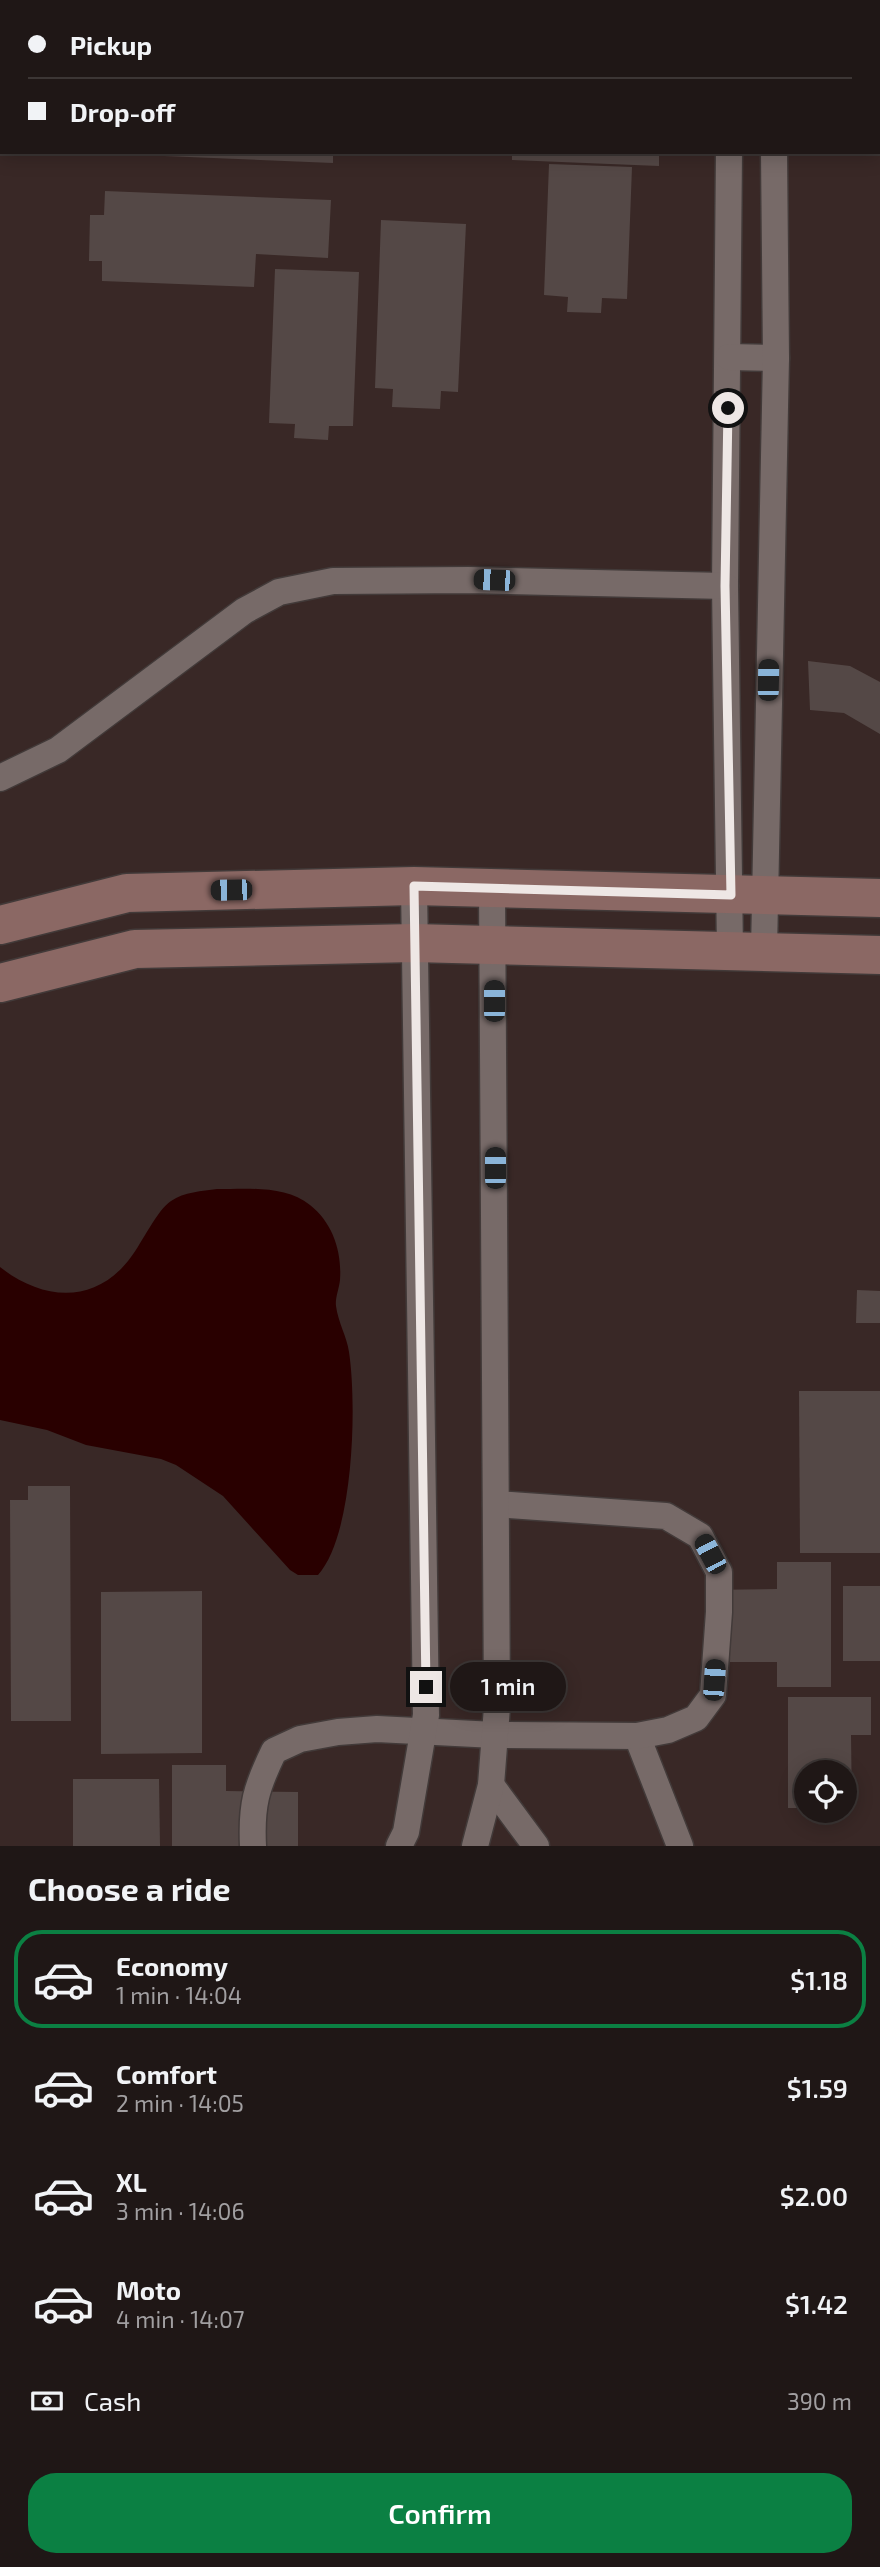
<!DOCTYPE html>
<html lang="en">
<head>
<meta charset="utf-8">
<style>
  :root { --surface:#1f1716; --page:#2c2423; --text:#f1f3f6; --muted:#a19fa1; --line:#3c3635; --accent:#0b8043 }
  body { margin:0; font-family:"Exo 2",sans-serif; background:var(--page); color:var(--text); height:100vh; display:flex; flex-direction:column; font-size:26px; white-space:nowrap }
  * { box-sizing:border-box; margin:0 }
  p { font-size:23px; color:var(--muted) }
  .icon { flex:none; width:38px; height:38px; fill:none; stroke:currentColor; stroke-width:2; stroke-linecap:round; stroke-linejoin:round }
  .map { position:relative; height:1846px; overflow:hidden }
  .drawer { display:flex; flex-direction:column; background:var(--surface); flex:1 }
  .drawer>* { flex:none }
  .banner { position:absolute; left:0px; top:0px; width:880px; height:154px; box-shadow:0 4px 18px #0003,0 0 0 2px var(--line); display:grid; align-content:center; height:154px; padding:0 28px; background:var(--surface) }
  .fabs { position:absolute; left:794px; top:1760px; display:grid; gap:14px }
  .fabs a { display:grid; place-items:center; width:63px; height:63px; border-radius:50%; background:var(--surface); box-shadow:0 4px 18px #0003,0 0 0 2px var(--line); font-size:35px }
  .end { position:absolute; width:32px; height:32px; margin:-16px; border:9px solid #eee7e5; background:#111; box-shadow:0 0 0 4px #111 }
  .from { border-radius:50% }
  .bubble { position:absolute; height:49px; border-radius:24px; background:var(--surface); box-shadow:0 4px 18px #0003,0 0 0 2px var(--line); font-size:23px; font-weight:600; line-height:49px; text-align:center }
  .car { position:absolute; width:21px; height:42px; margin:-21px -10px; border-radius:9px; box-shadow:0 0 5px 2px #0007; background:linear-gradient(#222 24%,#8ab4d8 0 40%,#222 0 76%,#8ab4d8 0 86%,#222 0) }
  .banner b { display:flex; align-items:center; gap:24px; height:66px; font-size:26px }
  .banner b+b { border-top:2px solid var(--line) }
  .banner i { width:18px; height:18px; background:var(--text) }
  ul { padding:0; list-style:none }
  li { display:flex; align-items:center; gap:21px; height:98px; margin:0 14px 10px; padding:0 14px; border:4px solid transparent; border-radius:28px }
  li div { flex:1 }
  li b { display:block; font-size:26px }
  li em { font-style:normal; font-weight:600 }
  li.active { border-color:var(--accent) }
  li>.icon { width:63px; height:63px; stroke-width:1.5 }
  h2 { padding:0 28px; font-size:32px; line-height:84px }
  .pay { display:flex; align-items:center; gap:18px; height:77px; padding:0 28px; font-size:26px }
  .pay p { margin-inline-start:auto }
  .button { display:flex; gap:14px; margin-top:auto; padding:14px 28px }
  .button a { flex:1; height:80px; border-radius:28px; background:var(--accent); color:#fff; font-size:28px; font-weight:600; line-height:80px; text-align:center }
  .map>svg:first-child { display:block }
</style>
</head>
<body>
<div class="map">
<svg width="880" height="1846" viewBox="0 0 880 1846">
  <rect width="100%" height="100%" fill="#291f1e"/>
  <!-- built -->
  <path fill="#392826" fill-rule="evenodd" d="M 0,0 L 880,0 L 880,1846 L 0,1846 ZM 2,2 L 878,2 L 878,152 L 2,152 ZM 807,1773 L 845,1773 L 845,1811 L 807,1811 Z"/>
  <!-- water -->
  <path fill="#290000" d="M 217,1189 C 247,1189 285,1185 310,1205 C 333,1223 342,1252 340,1280 C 339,1289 335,1298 336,1306 C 338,1322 347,1337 349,1352 C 357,1404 354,1535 318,1575 L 298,1575 L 290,1570 L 223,1496 L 176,1465 L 161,1459 L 86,1445 L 47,1430 L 0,1420 L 0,1267 C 43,1301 96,1305 131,1257 C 142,1243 157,1210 171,1201 C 184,1192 202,1191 217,1189 Z"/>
  <!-- building -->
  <g fill="#544846">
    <polygon points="115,152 333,152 333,163 115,154"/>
    <polygon points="512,152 659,152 659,166 512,160"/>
    <polygon points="549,164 632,167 627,299 602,298 601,313 567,312 568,297 544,295"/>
    <polygon points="105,191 331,200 328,258 256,254 254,287 102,281 102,261 89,261 90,215 104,215"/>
    <polygon points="381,220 466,224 458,392 441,391 440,409 392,407 393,389 375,388"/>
    <polygon points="275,269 359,272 353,426 329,426 328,440 294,438 295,424 269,423"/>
    <polygon points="808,661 850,666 880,682 880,734 844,713 810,710"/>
    <polygon points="857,1290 880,1291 880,1323 856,1323"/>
    <polygon points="799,1391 880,1391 880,1553 800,1553"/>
    <polygon points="28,1486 70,1486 71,1721 11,1721 10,1500 28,1500"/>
    <polygon points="777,1562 831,1562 831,1687 777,1687 777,1662 705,1662 705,1590 777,1589"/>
    <rect x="843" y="1586" width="37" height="75"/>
    <polygon points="202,1591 202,1753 101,1754 101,1592"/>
    <polygon points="788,1697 871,1697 871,1735 851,1735 852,1808 845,1808 845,1773 807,1773 807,1808 788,1808"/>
    <polygon points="172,1765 226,1765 226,1791 298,1792 298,1846 172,1846"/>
    <polygon points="73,1779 159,1779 160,1846 73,1846"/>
  </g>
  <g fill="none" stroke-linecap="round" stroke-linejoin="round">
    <!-- minor casing -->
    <g stroke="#423a39" stroke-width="29">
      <g id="minor">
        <polyline points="772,0 772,2"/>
        <polyline points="730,2 730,0"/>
        <polyline points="729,152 725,586 730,951"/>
        <polyline points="729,357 776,358"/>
        <polyline points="0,778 58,750 244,611 279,592 333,581 468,580 725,586"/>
        <polyline points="764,951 776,358 774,152"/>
        <polyline points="637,1736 680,1846"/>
        <polyline points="491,1785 536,1846"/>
        <path d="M 253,1846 C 251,1805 256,1788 274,1751 L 300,1739 L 338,1732 L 377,1729 L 495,1735 L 637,1736 L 668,1730 L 696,1718 L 713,1695 L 719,1612 L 719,1572 L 700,1536 L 666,1516 L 496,1504"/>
        <polyline points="399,1846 406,1832 426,1715 414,886"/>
        <polyline points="475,1846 491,1785 497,1707 492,888"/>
      </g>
    </g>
    <!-- secondary casing -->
    <g stroke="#423a39" stroke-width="41">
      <g id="secondary">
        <polyline points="0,925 127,893 414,886 880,898"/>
        <polyline points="0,983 135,949 414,943 880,955"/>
      </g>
    </g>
    <!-- minor -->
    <use href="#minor" stroke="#776a68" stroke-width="26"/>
    <!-- secondary -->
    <use href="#secondary" stroke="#8b6864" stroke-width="38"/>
  </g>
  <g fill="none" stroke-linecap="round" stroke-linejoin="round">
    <!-- route -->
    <polyline stroke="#eee7e5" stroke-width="9" points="426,1687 414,886 731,895 725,586 728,408"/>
  </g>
</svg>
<div class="fabs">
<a><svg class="icon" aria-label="locate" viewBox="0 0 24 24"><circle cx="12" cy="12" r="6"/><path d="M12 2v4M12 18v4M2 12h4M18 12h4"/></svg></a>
</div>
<i class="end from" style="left:728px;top:408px"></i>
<i class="end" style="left:426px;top:1687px"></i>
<div class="bubble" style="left:450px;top:1662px;width:116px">1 min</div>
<i class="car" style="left:494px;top:580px;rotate:272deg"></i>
<i class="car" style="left:768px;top:680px;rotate:1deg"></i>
<i class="car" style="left:231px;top:890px;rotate:269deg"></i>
<i class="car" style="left:494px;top:1001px;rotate:0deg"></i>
<i class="car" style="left:495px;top:1168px;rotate:0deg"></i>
<i class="car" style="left:710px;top:1554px;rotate:332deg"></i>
<i class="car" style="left:714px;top:1680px;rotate:4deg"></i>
<div class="banner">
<b><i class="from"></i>Pickup</b>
<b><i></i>Drop-off</b>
</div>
</div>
<section class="drawer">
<h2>Choose a ride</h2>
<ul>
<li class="active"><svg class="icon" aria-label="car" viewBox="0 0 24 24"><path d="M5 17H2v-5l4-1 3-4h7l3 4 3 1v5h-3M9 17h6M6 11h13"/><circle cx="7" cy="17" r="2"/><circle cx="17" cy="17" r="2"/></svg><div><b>Economy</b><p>1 min · 14:04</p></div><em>$1.18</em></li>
<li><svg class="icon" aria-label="car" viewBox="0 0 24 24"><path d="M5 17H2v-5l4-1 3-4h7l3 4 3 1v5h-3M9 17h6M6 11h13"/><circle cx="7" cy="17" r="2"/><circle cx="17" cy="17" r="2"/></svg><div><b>Comfort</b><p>2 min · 14:05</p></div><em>$1.59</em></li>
<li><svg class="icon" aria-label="car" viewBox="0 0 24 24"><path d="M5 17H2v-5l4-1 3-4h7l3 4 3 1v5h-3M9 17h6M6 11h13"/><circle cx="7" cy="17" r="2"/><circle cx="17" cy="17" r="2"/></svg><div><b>XL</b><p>3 min · 14:06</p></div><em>$2.00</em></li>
<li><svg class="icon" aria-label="car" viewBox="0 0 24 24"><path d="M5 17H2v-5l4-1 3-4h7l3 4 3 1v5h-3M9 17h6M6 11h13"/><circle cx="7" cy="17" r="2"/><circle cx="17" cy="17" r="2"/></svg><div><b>Moto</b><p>4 min · 14:07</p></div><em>$1.42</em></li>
</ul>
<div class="pay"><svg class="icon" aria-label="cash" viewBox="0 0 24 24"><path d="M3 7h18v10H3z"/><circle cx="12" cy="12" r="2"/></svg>Cash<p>390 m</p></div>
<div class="button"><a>Confirm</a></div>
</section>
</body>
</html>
